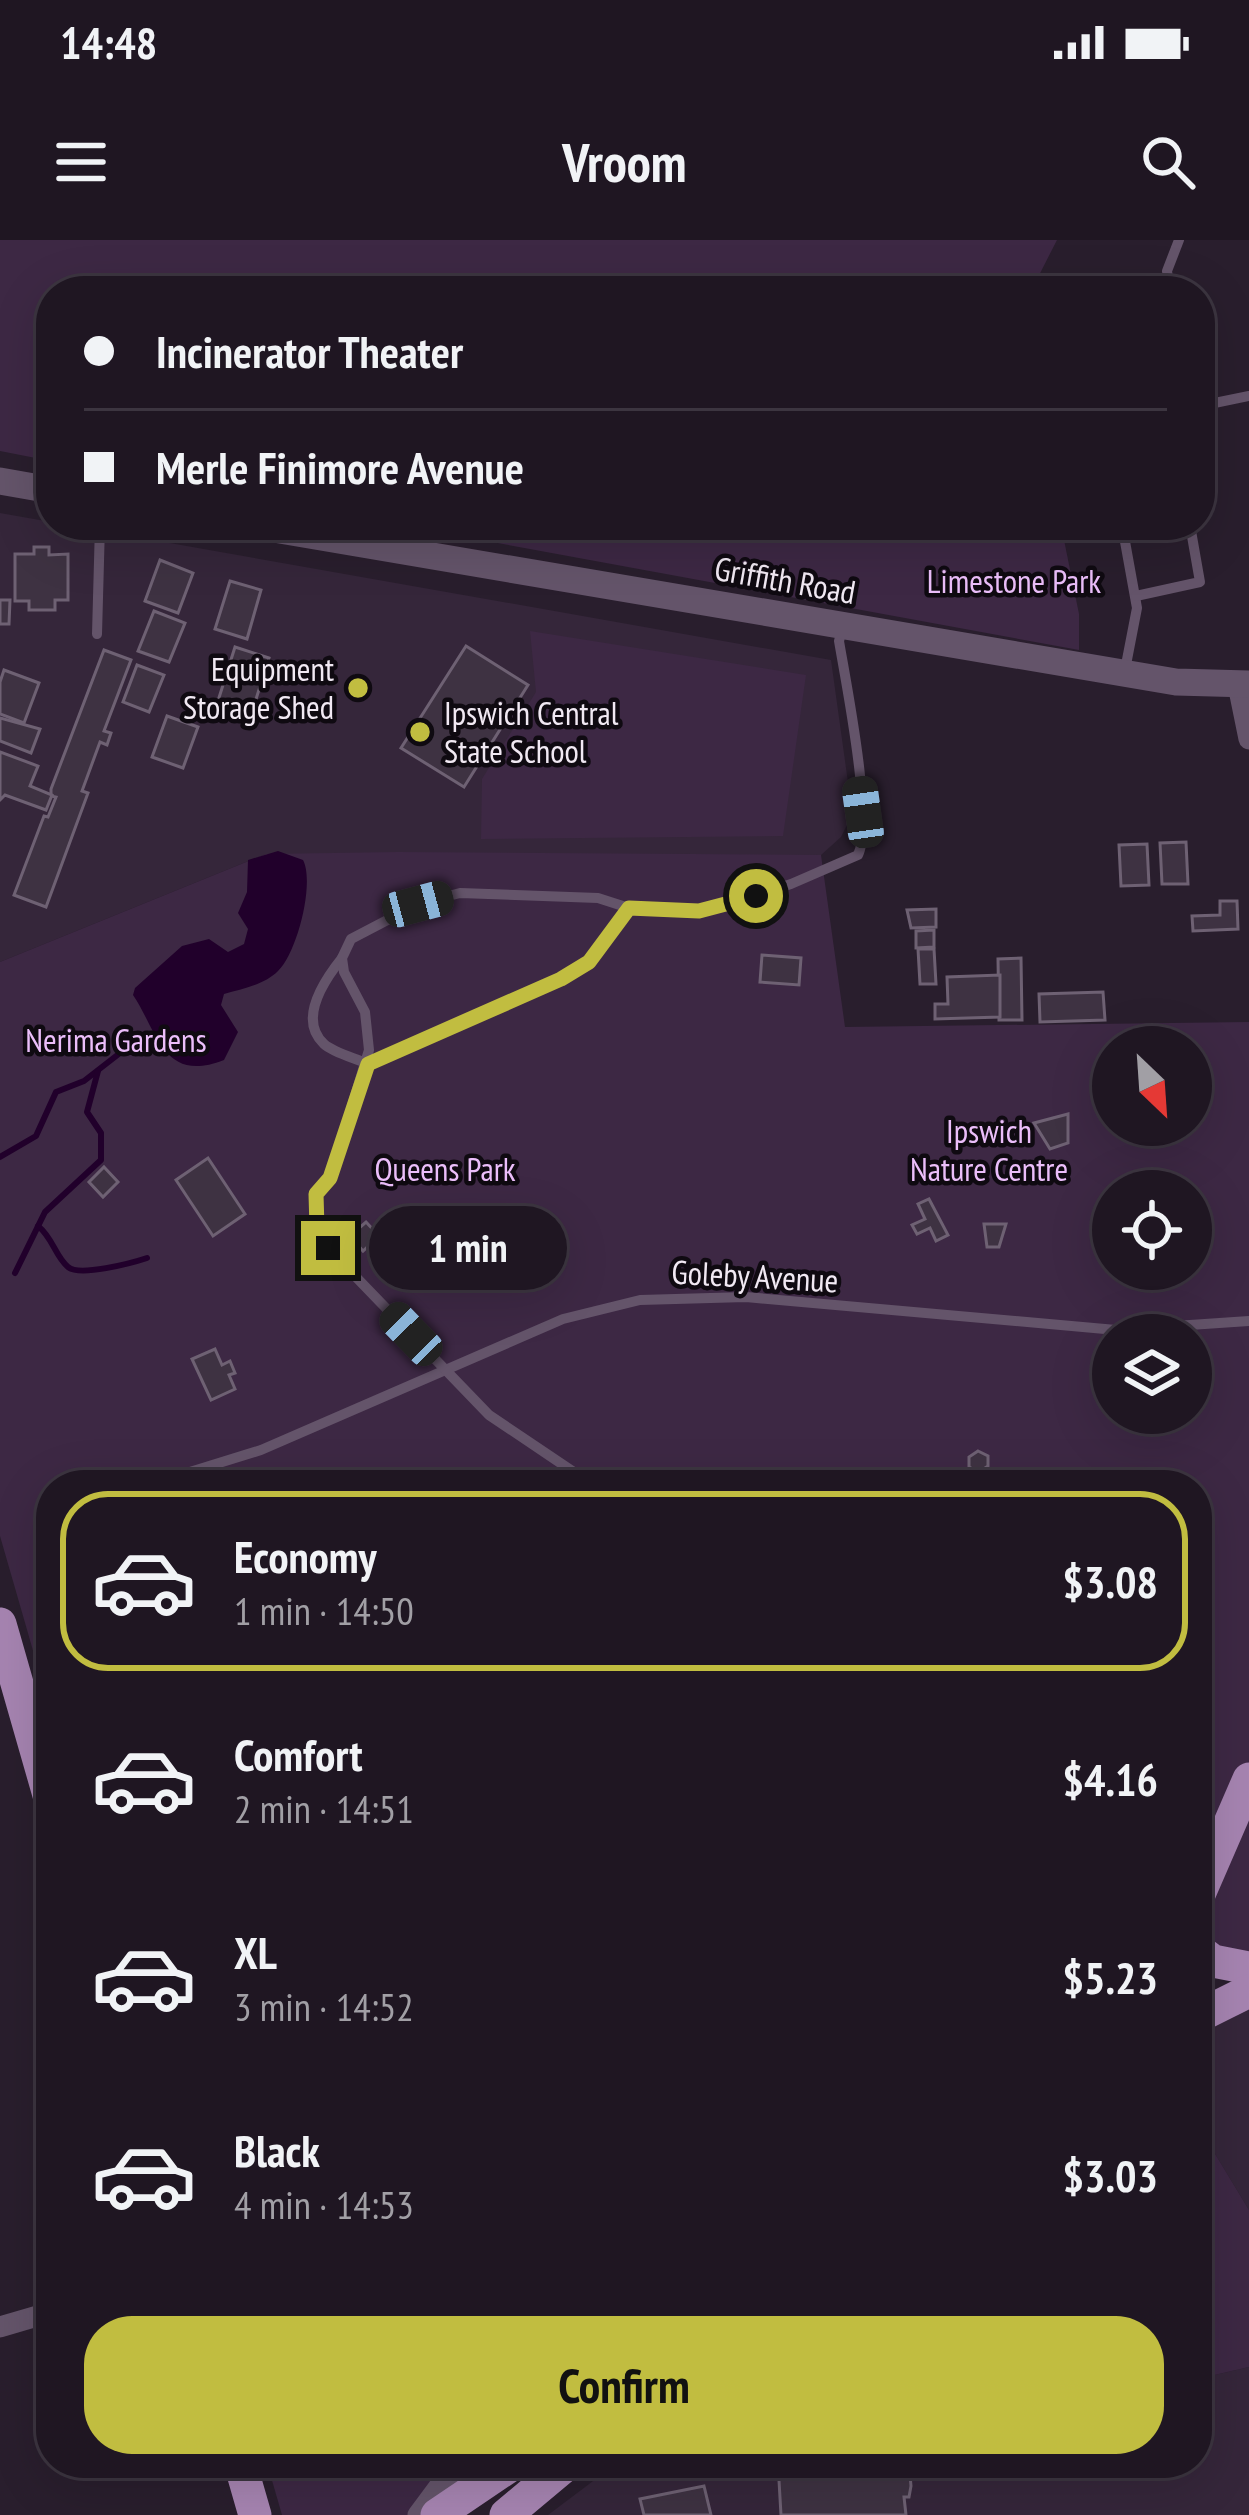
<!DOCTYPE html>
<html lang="en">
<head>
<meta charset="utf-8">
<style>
  :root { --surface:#1f1622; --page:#271f2a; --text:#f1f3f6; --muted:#a19fa5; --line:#3c3540; --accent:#c1bd40 }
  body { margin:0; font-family:"PT Sans Narrow",sans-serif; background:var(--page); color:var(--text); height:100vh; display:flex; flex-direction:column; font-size:45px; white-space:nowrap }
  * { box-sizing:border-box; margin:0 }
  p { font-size:39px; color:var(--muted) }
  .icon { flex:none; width:66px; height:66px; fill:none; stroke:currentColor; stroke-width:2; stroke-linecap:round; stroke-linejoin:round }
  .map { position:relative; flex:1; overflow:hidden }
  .details { position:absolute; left:36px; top:1230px; width:1176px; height:1008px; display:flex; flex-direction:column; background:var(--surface); border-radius:48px; box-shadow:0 12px 48px #0002,0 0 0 3px var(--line) }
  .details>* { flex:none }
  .guide { position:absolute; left:36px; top:36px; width:1179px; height:264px; border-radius:48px; box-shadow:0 12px 48px #0002,0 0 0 3px var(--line); display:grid; align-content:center; height:264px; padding:0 48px; background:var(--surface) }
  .needle { width:78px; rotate:155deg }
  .fabs { position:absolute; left:1092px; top:786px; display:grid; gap:24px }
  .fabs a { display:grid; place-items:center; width:120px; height:120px; border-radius:50%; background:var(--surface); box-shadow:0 12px 48px #0002,0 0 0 3px var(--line); font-size:60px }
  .end { position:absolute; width:54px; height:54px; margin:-27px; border:15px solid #c1bd40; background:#111; box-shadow:0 0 0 6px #111 }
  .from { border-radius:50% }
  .bubble { position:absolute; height:84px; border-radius:42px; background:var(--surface); box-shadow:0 12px 48px #0002,0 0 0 3px var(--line); font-size:39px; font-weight:700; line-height:84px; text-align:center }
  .car { position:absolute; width:36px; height:72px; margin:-36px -18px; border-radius:15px; box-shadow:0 0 9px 3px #0007; background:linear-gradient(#222 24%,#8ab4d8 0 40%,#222 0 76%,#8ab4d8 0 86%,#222 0) }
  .guide b { display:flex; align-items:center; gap:42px; height:114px; font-size:45px }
  .guide b+b { border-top:3px solid var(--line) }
  .guide i { width:30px; height:30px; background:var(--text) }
  ul { padding:21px 0 0; list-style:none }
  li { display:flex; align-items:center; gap:36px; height:180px; margin:0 24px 18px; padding:0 24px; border:6px solid transparent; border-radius:48px }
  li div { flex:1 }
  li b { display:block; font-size:45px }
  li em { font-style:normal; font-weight:700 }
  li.active { border-color:var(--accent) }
  li>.icon { width:108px; height:108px; stroke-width:1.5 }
  .button { display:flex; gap:24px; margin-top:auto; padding:24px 48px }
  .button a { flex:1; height:138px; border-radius:48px; background:var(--accent); color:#111; font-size:48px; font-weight:700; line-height:138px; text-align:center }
  .status { display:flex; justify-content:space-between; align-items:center; height:84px; padding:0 60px; background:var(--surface); direction:ltr }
  .status svg { height:33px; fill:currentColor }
  header { display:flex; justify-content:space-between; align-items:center; height:156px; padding:0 48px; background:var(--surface); font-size:54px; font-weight:700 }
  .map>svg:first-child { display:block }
</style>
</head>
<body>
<div class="status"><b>14:48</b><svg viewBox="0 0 49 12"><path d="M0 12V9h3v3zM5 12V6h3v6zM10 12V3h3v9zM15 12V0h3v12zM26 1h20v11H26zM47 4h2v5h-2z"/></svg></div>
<header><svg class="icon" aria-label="menu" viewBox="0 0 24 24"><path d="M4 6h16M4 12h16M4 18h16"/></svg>Vroom<svg class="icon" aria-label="search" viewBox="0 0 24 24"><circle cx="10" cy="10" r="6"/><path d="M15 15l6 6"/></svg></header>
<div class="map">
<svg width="1249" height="2275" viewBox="0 0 1249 2275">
  <rect width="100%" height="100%" fill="#291e2d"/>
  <!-- built -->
  <g fill="#35263a">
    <polygon points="0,273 831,420 851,564 848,583 841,597 821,615 266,614 0,722"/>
    <polygon points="1249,1766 1249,1970 1197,1884 1197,1794"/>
    <polygon points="1249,2127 1249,2275 548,2275 617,2223 1197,2223 1197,2139"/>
  </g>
  <!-- green -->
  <g fill="#3d2844" fill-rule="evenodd">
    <polygon points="0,0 1057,0 1031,51 51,51 51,221 0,211"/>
    <polygon points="400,285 1061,285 1079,374 1079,410"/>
    <polygon points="530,391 806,435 783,596 481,599 482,539 536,452"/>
    <path d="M 398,612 L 821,615 L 845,787 L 1249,782 L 1249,1717 L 1197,1713 L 1197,1245 L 51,1245 L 51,1473 L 0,1296 L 0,722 L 266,614 ZM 1113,807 L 1191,807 L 1191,885 L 1113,885 ZM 1113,951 L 1191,951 L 1191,1029 L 1113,1029 ZM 1113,1095 L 1191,1095 L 1191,1173 L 1113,1173 Z"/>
    <polygon points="1197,1884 1249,1970 1249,2127 1197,2139"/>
    <polygon points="267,2223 491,2223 416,2275 282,2275"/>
  </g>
  <!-- water -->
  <path fill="#21002b" d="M 278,611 L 303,620 C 315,643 297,713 278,731 C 264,745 242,749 224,754 L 221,765 L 238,792 L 224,820 C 163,844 158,792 133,755 L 135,748 L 182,706 L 209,699 L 228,712 L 244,704 L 248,689 L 238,673 L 247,652 L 248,620 Z"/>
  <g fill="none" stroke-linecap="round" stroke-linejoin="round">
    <!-- stream -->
    <g stroke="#21002b" stroke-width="6">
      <polyline points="0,917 36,896 56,852 84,841 120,813 139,811 157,801"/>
      <path d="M 38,986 C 53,998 55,1016 68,1027 C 79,1037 132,1023 147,1018"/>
      <polyline points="15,1033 45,972 101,920 101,893 87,872 98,831"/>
    </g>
  </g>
  <!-- building -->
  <g fill="#3e3242" stroke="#6e6173" stroke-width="3">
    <polygon points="34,307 49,307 49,315 68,314 68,360 55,360 55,370 29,370 29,361 15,361 15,314 34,314"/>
    <polygon points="160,320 193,333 178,373 145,361"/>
    <polygon points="230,341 261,350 247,399 215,389"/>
    <polygon points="0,360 10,360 9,384 0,384"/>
    <polygon points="154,371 185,383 169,422 138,411"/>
    <polygon points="466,406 528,445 464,547 401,508"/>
    <polygon points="235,407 269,418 251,475 217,464"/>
    <polygon points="104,410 131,420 104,491 111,493 107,505 100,502 82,551 88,553 46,667 14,655 44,576 48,577 56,557 51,556 51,549"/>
    <polygon points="137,425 164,435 149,472 123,462"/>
    <polygon points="4,430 39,443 24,483 0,474 0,442"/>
    <polygon points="355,436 369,445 360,459 346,450"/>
    <polygon points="167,476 198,487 183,528 152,517"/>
    <polygon points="0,478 40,489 31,513 0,501"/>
    <polygon points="0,512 38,526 30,546 52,555 46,570 5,555 0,560"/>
    <polygon points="1186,602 1188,644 1162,644 1160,603"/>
    <polygon points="1147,604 1149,645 1121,646 1119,605"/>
    <polygon points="1220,661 1237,661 1238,689 1193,691 1192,676 1220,675"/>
    <polygon points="936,669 936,687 911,688 907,670"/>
    <polygon points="934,690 934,707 916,708 916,691"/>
    <polygon points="918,709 934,709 936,744 920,744"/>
    <polygon points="762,715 801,718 799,745 760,742"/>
    <polygon points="1021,718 1022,780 999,780 998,719"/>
    <polygon points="1000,735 1000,777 935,779 935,764 948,764 947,737"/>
    <polygon points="1103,752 1105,780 1040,782 1039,754"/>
    <polygon points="1068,874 1068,903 1050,909 1034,883"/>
    <polygon points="208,918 245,974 213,996 176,940"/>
    <polygon points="104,927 118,942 103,957 89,942"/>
    <polygon points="929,959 948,995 936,1001 930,988 917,994 912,985 925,979 918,964"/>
    <polygon points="366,982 379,996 363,1011 350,996"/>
    <polygon points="984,984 1006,984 999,1007 987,1007"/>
    <polygon points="215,1109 222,1125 230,1121 235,1133 229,1135 235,1149 211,1160 192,1119"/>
    <polygon points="978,1211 988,1216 988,1226 979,1232 969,1227 969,1217"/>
    <polygon points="778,2223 909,2223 911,2246 909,2257 904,2257 906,2275 781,2275"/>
    <polygon points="704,2246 711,2275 644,2275 640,2259"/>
  </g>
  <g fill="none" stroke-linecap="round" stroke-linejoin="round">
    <!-- service -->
    <g stroke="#64546a" stroke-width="10">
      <polyline points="1170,51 1167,31 1179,0"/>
      <polyline points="1200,166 1249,156"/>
      <polyline points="1122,285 1137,368 1125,430"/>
      <polyline points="1136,356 1200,342 1190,285"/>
      <polyline points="97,394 100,285"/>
      <path d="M 342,718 C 326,738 297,779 324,804 C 334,813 355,818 368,824"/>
      <path d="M 368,824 L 561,739 L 589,722 L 629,668 L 710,670 L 791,644 L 858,615 C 874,582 846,443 839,401 L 843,386"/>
      <polyline points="148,1245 261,1210 563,1079 640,1060 746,1057 1116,1090 1249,1081"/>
      <polyline points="593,1245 489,1175 328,1008 317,988 317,954 330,938 369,810 365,772 344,732 342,718 351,699 418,664 460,653 598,658 629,668"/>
    </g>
    <!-- minor -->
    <g stroke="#64546a" stroke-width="21">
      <polyline points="1238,445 1249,499"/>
      <polyline points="0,2087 51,2072"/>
      <polyline points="418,2275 444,2240 466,2223"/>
    </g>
    <!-- tertiary -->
    <g stroke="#64546a" stroke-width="27">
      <polyline points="0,241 51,250"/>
      <polyline points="250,285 1176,442 1249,444"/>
    </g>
    <!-- primary -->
    <g stroke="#a684b1" stroke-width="33">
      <polyline points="0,1384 51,1562"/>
      <polyline points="1197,1659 1249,1539"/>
      <polyline points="1197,1709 1213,1721 1249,1728"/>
      <polyline points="1197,1777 1249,1751"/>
      <polyline points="240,2223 255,2275"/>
      <polyline points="437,2275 514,2223"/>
      <polyline points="506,2275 568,2223"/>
    </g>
  </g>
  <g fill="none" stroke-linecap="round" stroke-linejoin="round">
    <!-- route -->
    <polyline stroke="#c1bd40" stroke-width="15" points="328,1008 317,988 316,954 330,938 368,824 561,739 589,722 629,668 699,671 756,656"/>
  </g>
  <!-- markers -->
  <g fill="#c1bd40" stroke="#0f0a11" stroke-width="4.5">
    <circle cx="358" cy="448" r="12"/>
    <circle cx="420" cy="492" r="12"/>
  </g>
  <g text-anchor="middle" stroke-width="9" stroke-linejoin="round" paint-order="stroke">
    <!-- street labels -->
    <g font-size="33" fill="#f1e9f3" stroke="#0f0a11">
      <text transform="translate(785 340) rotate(10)" y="12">Griffith Road</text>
      <text transform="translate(755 1036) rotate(3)" y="12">Goleby Avenue</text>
    </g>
    <!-- park labels -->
    <g font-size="33" fill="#ebbefa" stroke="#0f0a11">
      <text x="1014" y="353">Limestone Park</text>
      <text x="116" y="812">Nerima Gardens</text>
      <text x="989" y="903">Ipswich<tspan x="989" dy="38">Nature Centre</tspan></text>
      <text x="445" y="941">Queens Park</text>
    </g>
    <!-- poi labels -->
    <g font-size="33" fill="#f1e9f3" stroke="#0f0a11" text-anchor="end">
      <text x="334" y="441">Equipment<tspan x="334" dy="38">Storage Shed</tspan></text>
      <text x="444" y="485" text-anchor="start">Ipswich Central<tspan x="444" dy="38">State School</tspan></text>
    </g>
  </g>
</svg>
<div class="fabs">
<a><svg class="needle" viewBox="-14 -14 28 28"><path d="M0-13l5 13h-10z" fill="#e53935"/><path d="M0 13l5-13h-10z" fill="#a19fa5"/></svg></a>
<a><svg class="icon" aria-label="locate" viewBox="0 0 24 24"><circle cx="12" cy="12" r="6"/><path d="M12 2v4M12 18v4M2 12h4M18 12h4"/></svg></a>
<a><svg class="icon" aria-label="layers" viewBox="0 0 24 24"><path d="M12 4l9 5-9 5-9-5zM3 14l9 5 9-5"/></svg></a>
</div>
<i class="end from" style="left:756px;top:656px"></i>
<i class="end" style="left:328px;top:1008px"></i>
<div class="bubble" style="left:369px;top:966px;width:198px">1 min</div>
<i class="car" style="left:863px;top:572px;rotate:352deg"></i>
<i class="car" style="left:418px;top:664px;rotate:75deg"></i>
<i class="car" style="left:411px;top:1094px;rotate:316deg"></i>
<div class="guide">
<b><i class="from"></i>Incinerator Theater</b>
<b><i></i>Merle Finimore Avenue</b>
</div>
<section class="details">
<ul>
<li class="active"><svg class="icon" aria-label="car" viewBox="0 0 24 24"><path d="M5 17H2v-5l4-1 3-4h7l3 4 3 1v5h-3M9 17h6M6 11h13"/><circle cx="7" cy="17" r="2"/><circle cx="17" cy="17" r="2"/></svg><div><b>Economy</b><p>1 min · 14:50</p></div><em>$3.08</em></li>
<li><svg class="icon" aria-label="car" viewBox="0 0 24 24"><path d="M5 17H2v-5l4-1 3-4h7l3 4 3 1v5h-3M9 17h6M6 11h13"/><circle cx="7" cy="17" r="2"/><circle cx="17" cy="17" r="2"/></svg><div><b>Comfort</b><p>2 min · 14:51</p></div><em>$4.16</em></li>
<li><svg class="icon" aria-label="car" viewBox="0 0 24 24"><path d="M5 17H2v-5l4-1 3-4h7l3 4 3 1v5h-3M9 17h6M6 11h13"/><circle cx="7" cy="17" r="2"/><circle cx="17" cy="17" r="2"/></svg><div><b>XL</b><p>3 min · 14:52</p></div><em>$5.23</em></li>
<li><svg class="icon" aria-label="car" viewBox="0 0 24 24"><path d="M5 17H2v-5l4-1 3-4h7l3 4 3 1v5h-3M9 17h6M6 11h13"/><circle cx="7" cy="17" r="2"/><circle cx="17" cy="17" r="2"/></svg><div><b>Black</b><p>4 min · 14:53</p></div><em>$3.03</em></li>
</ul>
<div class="button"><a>Confirm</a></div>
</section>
</div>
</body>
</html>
